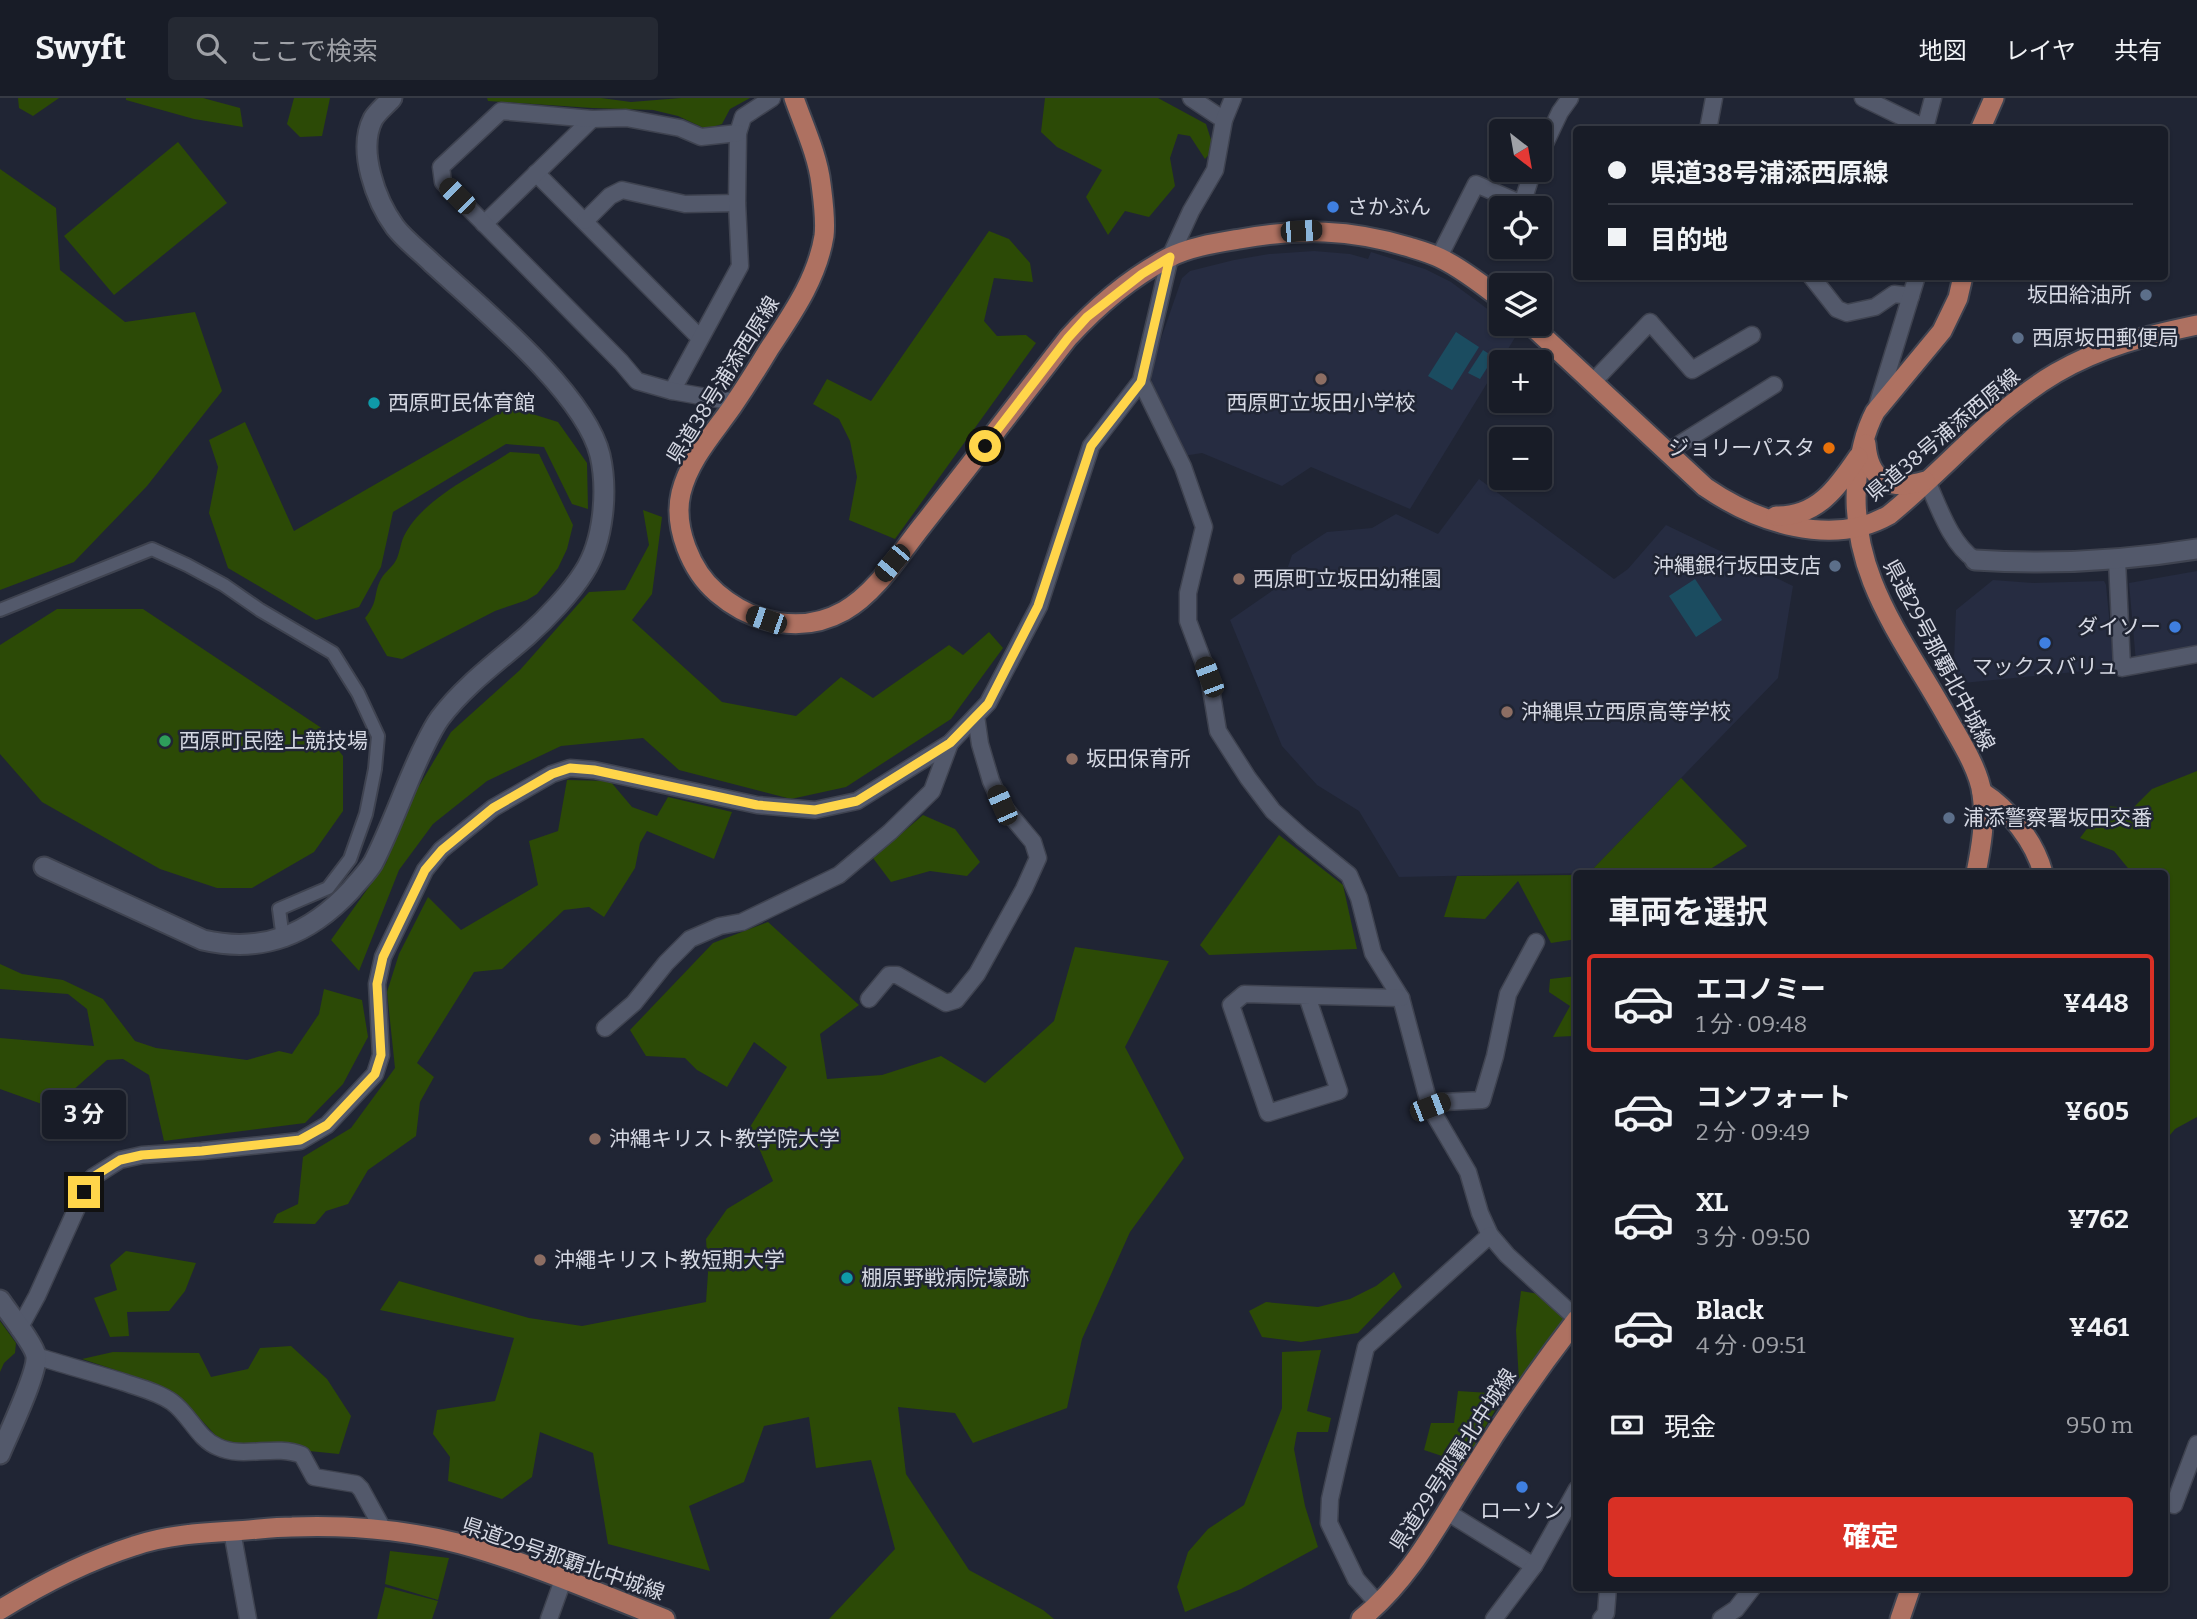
<!DOCTYPE html>
<html lang="ja">
<head>
<meta charset="utf-8">
<style>
  :root { --surface:#181c27; --page:#252933; --text:#f1f3f6; --muted:#9fa1a7; --line:#363a44; --accent:#d93025 }
  body { margin:0; font-family:Bitter,"Noto Sans JP",serif; background:var(--page); color:var(--text); height:100vh; display:flex; flex-direction:column; font-size:26px; white-space:nowrap }
  * { box-sizing:border-box; margin:0 }
  p { font-size:23px; color:var(--muted) }
  .icon { flex:none; width:38px; height:38px; fill:none; stroke:currentColor; stroke-width:2; stroke-linecap:round; stroke-linejoin:round }
  .map { position:relative; flex:1; overflow:hidden }
  .sheet { position:absolute; left:1573px; top:772px; width:595px; height:721px; display:flex; flex-direction:column; background:var(--surface); border-radius:7px; box-shadow:0 2px 5px #0004,0 0 0 2px var(--line) }
  .sheet>* { flex:none }
  .hud { position:absolute; left:1573px; top:28px; width:595px; height:154px; border-radius:7px; box-shadow:0 2px 5px #0004,0 0 0 2px var(--line); display:grid; align-content:center; height:154px; padding:0 35px; background:var(--surface) }
  .needle { width:46px; rotate:149deg }
  .fabs { position:absolute; left:1489px; top:21px; display:grid; gap:14px }
  .fabs a { display:grid; place-items:center; width:63px; height:63px; border-radius:7px; background:var(--surface); box-shadow:0 2px 5px #0004,0 0 0 2px var(--line); font-size:35px }
  .end { position:absolute; width:32px; height:32px; margin:-16px; border:9px solid #ffd54a; background:#111; box-shadow:0 0 0 4px #111 }
  .from { border-radius:50% }
  .bubble { position:absolute; height:49px; border-radius:7px; background:var(--surface); box-shadow:0 2px 5px #0004,0 0 0 2px var(--line); font-size:23px; font-weight:700; line-height:49px; text-align:center }
  .car { position:absolute; width:21px; height:42px; margin:-21px -10px; border-radius:9px; box-shadow:0 0 5px 2px #0007; background:linear-gradient(#222 24%,#8ab4d8 0 40%,#222 0 76%,#8ab4d8 0 86%,#222 0) }
  .hud b { display:flex; align-items:center; gap:24px; height:66px; font-size:26px }
  .hud b+b { border-top:2px solid var(--line) }
  .hud i { width:18px; height:18px; background:var(--text) }
  ul { padding:0; list-style:none }
  li { display:flex; align-items:center; gap:21px; height:98px; margin:0 14px 10px; padding:0 21px; border:4px solid transparent; border-radius:7px }
  li div { flex:1 }
  li b { display:block; font-size:26px }
  li em { font-style:normal; font-weight:700 }
  li.current { border-color:var(--accent) }
  li>.icon { width:63px; height:63px; stroke-width:1.5 }
  h2 { padding:0 35px; font-size:32px; line-height:84px }
  .pay { display:flex; align-items:center; gap:18px; height:77px; padding:0 35px; font-size:26px }
  .pay p { margin-inline-start:auto }
  .cta { display:flex; gap:14px; margin-top:auto; padding:14px 35px }
  .cta a { flex:1; height:80px; border-radius:7px; background:var(--accent); color:#fff; font-size:28px; font-weight:700; line-height:80px; text-align:center }
  header { display:flex; align-items:center; gap:42px; box-sizing:border-box; height:98px; padding:0 35px; background:var(--surface); border-bottom:2px solid var(--line) }
  header strong { font-size:33px }
  nav { display:flex; gap:38px; margin-inline-start:auto; font-size:24px }
  .search { width:490px; height:63px; background:var(--page); display:flex; align-items:center; gap:18px; box-sizing:border-box; padding:0 24px; border-radius:7px; color:var(--muted); font-size:26px }
  .map>svg:first-child { display:block }
</style>
</head>
<body>
<header>
<strong>Swyft</strong>
<div class="search"><svg class="icon" aria-label="search" viewBox="0 0 24 24"><circle cx="10" cy="10" r="6"/><path d="M15 15l6 6"/></svg>ここで検索</div>
<nav><a>地図</a><a>レイヤ</a><a>共有</a></nav>
</header>
<div class="map">
<svg width="2197" height="1521" viewBox="0 0 2197 1521">
  <rect width="100%" height="100%" fill="#202534"/>
  <!-- built -->
  <g fill="#262c41">
    <polygon points="1314,153 1350,156 1368,161 1371,154 1425,171 1451,184 1501,221 1502,226 1508,226 1519,233 1410,411 1311,369 1282,388 1202,355 1183,358 1152,291 1151,272 1156,255 1182,180 1190,173 1234,162 1269,156"/>
    <polygon points="1479,381 1614,481 1628,471 1666,427 1793,488 1778,580 1589,775 1399,779 1359,713 1317,687 1282,648 1230,522 1282,486 1292,457 1327,434 1372,430 1396,416 1438,436"/>
    <polygon points="2197,473 2197,552 2136,564 2129,485"/>
    <polygon points="1993,482 2033,485 2104,483 2106,487 2114,570 1953,586 1956,512"/>
  </g>
  <!-- green -->
  <g fill="#2c4a06">
    <polygon points="18,0 59,0 33,18 19,10"/>
    <polygon points="126,0 203,0 240,10 243,29 194,21 126,2"/>
    <polygon points="294,0 330,0 322,38 300,39 287,26"/>
    <polygon points="487,0 601,0 631,4 681,0 750,0 730,11 722,26 706,31 678,18 653,12 592,10 488,3"/>
    <polygon points="1045,0 1158,0 1206,26 1214,51 1205,61 1190,38 1178,36 1170,60 1175,88 1149,119 1125,113 1108,137 1086,99 1102,72 1057,49 1041,34"/>
    <polygon points="178,44 227,105 114,197 64,138"/>
    <polygon points="0,71 56,110 60,172 125,224 195,214 222,293 147,388 74,464 0,492"/>
    <polygon points="989,133 1009,141 1030,165 1033,184 994,180 984,223 997,238 1026,237 1036,245 895,441 849,422 857,379 850,343 839,321 813,306 827,281 871,303"/>
    <polygon points="510,309 558,324 587,365 588,411 572,406 544,349 506,346 393,414 381,469 359,509 316,522 228,470 209,415 218,369 209,342 245,324 294,433"/>
    <path d="M 510,354 L 539,356 L 573,427 L 567,451 L 558,470 L 537,496 L 527,502 L 495,513 L 402,561 L 387,558 L 365,520 C 379,503 373,496 381,481 C 385,474 391,470 395,464 C 400,456 400,446 404,438 C 423,400 476,377 510,354 Z"/>
    <polygon points="643,412 662,419 652,496 632,522 722,604 796,618 841,579 873,600 949,547 963,557 989,534 1003,550 951,621 846,689 791,701 679,672 643,640 561,648 487,683 433,726 399,772 359,873 331,842 386,765 409,705 451,634 520,572 589,494 625,492 649,447"/>
    <polygon points="57,511 143,511 320,629 343,658 343,713 314,754 252,790 217,790 160,771 42,704 0,656 0,547"/>
    <polygon points="2197,673 2197,1019 2175,1031 2165,1043 2165,775 2132,775 2114,753 2080,740 2104,708 2133,710 2152,691"/>
    <polygon points="1681,680 1747,748 1704,775 1589,775"/>
    <polygon points="567,682 610,683 632,709 657,718 668,699 732,714 714,761 647,733 640,745 635,770 604,819 589,809 564,812 502,871 474,874 417,965 434,979 420,1004 416,1038 368,1072 348,1106 326,1113 315,1126 273,1125 277,1116 298,1106 303,1059 351,1030 395,970 387,894 399,856 428,799 461,832 538,787 529,743 558,733"/>
    <polygon points="923,717 955,731 980,764 967,778 930,773 891,784 873,760"/>
    <polygon points="1279,737 1343,787 1357,851 1209,857 1200,847"/>
    <polygon points="1577,777 1577,841 1551,845 1518,783 1485,821 1444,819 1457,778"/>
    <polygon points="768,824 859,907 820,936 827,981 882,977 941,958 985,985 1054,923 1075,849 1169,863 1125,949 1184,1060 1130,1134 1082,1241 1067,1310 973,1345 955,1315 898,1309 906,1376 969,1472 1043,1512 1054,1521 829,1521 895,1451 871,1362 816,1370 809,1319 764,1328 744,1384 689,1408 710,1473 608,1446 593,1355 540,1334 532,1379 502,1401 448,1383 450,1359 433,1336 437,1312 495,1303 514,1240 380,1212 399,1183 529,1220 582,1228 706,1204 708,1175 706,1141 727,1111 773,1083 750,1029 787,969 754,944 727,989 697,972 685,960 646,958 630,932 713,845"/>
    <polygon points="0,866 22,876 63,882 103,901 135,943 156,950 247,962 279,953 292,956 319,916 324,891 362,902 368,939 343,986 305,1025 164,1043 149,977 123,961 107,962 53,1010 0,991 0,940 94,948 87,911 68,896 0,891"/>
    <polygon points="1577,878 1577,928 1573,938 1553,939 1570,908 1549,894 1550,881"/>
    <polygon points="126,1153 196,1165 185,1193 169,1213 127,1214 129,1238 110,1239 94,1200 117,1192 110,1167"/>
    <polygon points="1394,1174 1402,1189 1358,1235 1301,1244 1262,1239 1249,1213 1266,1204 1318,1209 1350,1201 1376,1188"/>
    <polygon points="1521,1193 1539,1196 1564,1220 1519,1283 1516,1232"/>
    <polygon points="0,1223 16,1245 15,1255 4,1265 0,1274"/>
    <polygon points="291,1248 327,1281 351,1318 339,1356 238,1346 219,1341 178,1297 149,1283 82,1261 113,1254 199,1255 211,1279 248,1271 260,1250"/>
    <polygon points="1321,1252 1307,1313 1331,1320 1328,1334 1297,1334 1294,1351 1305,1408 1318,1449 1241,1491 1185,1514 1177,1489 1188,1454 1208,1431 1244,1407 1282,1310 1282,1254"/>
    <polygon points="1458,1293 1505,1296 1462,1368 1451,1361 1424,1352 1431,1325 1454,1325"/>
    <polygon points="390,1453 449,1460 438,1502 385,1486"/>
    <polygon points="385,1489 438,1503 432,1521 377,1521"/>
  </g>
  <!-- water -->
  <g fill="#1b4c60">
    <polygon points="1456,234 1479,249 1452,292 1428,278"/>
    <polygon points="1483,252 1494,259 1480,281 1468,275"/>
    <polygon points="1695,481 1722,522 1696,539 1669,498"/>
  </g>
  <g fill="none" stroke-linecap="round" stroke-linejoin="round">
    <!-- pedestrian casing -->
    <g stroke="#3f4350" stroke-width="16">
      <polyline id="pedestrian" points="0,512 152,451 187,467 224,487 260,512 333,555 358,595 378,638 375,671 366,716 350,761 328,790 279,811 283,841"/>
    </g>
    <!-- minor casing -->
    <g stroke="#3f4350" stroke-width="19">
      <g id="minor">
        <polyline points="1191,0 1224,22"/>
        <polyline points="1863,0 1925,30 1933,0"/>
        <polyline points="1708,32 1714,0"/>
        <polyline points="1540,56 1560,14 1570,0"/>
        <polyline points="536,75 700,240"/>
        <polyline points="585,123 610,98 622,92 685,106 737,105"/>
        <polyline points="484,126 592,21"/>
        <polyline points="1439,159 1476,86 1522,106 1533,72"/>
        <polyline points="1811,178 1837,211 1847,215 1875,209 1894,196 1911,198"/>
        <polyline points="1141,283 1183,369 1204,429 1188,495 1188,523 1209,579 1218,633 1248,680 1273,713 1302,739 1349,777 1359,800 1373,855 1401,900 1430,1009 1468,1074 1480,1115 1490,1137 1507,1157 1577,1221"/>
        <polyline points="1592,285 1650,224 1692,272 1752,237"/>
        <polyline points="672,293 740,168 737,105 738,35 743,19 772,0"/>
        <polyline points="735,304 672,293 637,283 621,264 443,84 441,69 501,13 592,21 626,20 680,30 701,39 738,35"/>
        <polyline points="1877,308 1917,178"/>
        <polyline points="1667,354 1774,287"/>
        <path d="M 1927,383 C 1939,409 1950,445 1975,462"/>
        <polyline points="2117,462 2122,570 2197,556"/>
        <polyline points="1307,898 1339,993 1268,1015 1231,907 1244,896 1401,900"/>
        <polyline points="869,901 889,877 897,877 946,905 956,902 977,876 1024,791 1038,760 1033,744 1002,707 991,683 980,646 976,618"/>
        <polyline points="605,930 634,905 666,865 690,841 720,828 742,824 839,777 890,734 932,693 950,645"/>
        <polyline points="1430,1009 1444,1004 1482,1002 1495,958 1508,896 1536,844"/>
        <polyline points="19,1231 37,1198 84,1094 93,1079 120,1062 142,1057 202,1053 300,1043 327,1027 375,976 381,957 377,886 383,859 425,772 441,752 493,710 552,676 570,670 594,672 757,707 815,712 857,703 950,645 988,605 1039,508 1091,348 1141,283 1170,159 1191,113 1215,72 1224,22 1233,0"/>
        <path d="M 36,1258 C 65,1267 94,1275 123,1284 C 140,1290 158,1294 172,1304 C 190,1317 198,1341 218,1349 C 243,1361 275,1346 302,1357 L 314,1379 L 356,1386 L 361,1391 L 384,1433"/>
        <polyline points="2165,1402 2174,1407 2197,1346"/>
        <polyline points="1447,1414 1534,1468"/>
        <polyline points="232,1433 248,1521"/>
        <polyline points="1379,1507 1356,1481 1329,1425 1330,1401 1337,1370 1366,1249 1490,1137"/>
        <polyline points="549,1521 563,1482"/>
        <polyline points="1494,1521 1534,1468 1577,1391"/>
        <polyline points="1601,1521 1606,1515 1608,1489"/>
        <polyline points="1721,1521 1736,1511 1753,1489"/>
      </g>
    </g>
    <!-- tertiary casing -->
    <g stroke="#3f4350" stroke-width="23">
      <g id="tertiary">
        <path d="M 1975,462 C 2050,467 2123,463 2197,451"/>
        <path d="M 44,769 L 203,842 C 263,856 310,836 351,792 C 358,783 367,775 373,765 C 391,730 404,691 421,655 C 427,643 432,631 440,620 C 464,588 497,564 527,538 C 546,521 571,495 584,474 C 604,443 608,392 600,357 C 585,295 480,209 432,165 C 421,154 405,142 395,129 C 376,103 357,52 373,21 C 377,14 386,7 392,0"/>
        <path d="M 0,1202 C 8,1214 34,1246 36,1258 C 38,1274 8,1337 0,1356"/>
      </g>
    </g>
    <!-- primary casing -->
    <g stroke="#3f4350" stroke-width="23">
      <g id="primary">
        <path d="M 794,0 C 803,26 818,58 821,86 C 823,102 826,122 824,138 C 817,181 792,216 769,251 C 757,271 745,290 732,309 C 713,336 689,362 681,395 C 673,429 691,473 717,495 C 752,525 801,537 844,513 C 876,495 899,457 922,428 C 971,366 1019,303 1068,240 C 1096,209 1130,180 1168,160 C 1189,149 1216,145 1240,141 C 1300,130 1350,131 1409,149 C 1419,152 1430,155 1440,160 C 1461,170 1483,187 1502,202"/>
        <polyline points="1980,32 1994,0"/>
        <path d="M 1963,178 L 1958,200 L 1942,233 L 1875,314 C 1864,335 1860,357 1857,380 C 1848,476 1903,540 1947,619 C 1959,641 1979,671 1982,696 C 1986,721 1981,750 1976,775"/>
        <path d="M 1530,226 L 1705,389 C 1756,424 1831,450 1889,417 C 1945,372 1993,312 2056,275 C 2103,248 2145,238 2197,227"/>
        <path d="M 1866,346 C 1869,384 1891,393 1925,383"/>
        <path d="M 1776,418 C 1817,419 1837,390 1858,359"/>
        <path d="M 1982,694 C 2009,711 2035,744 2043,775"/>
        <path d="M 0,1512 C 42,1486 87,1463 134,1448 C 166,1437 200,1435 234,1433 C 253,1432 272,1429 292,1429 C 347,1427 407,1432 461,1446 C 530,1465 598,1495 665,1521"/>
        <path d="M 1361,1521 C 1411,1481 1439,1424 1473,1371 C 1505,1319 1540,1269 1577,1221"/>
        <polyline points="1900,1521 1911,1489"/>
      </g>
    </g>
    <!-- pedestrian -->
    <use href="#pedestrian" stroke="#53596b" stroke-width="12"/>
    <!-- minor -->
    <use href="#minor" stroke="#53596b" stroke-width="16"/>
    <!-- tertiary -->
    <use href="#tertiary" stroke="#53596b" stroke-width="19"/>
    <!-- primary -->
    <use href="#primary" stroke="#ae7161" stroke-width="19"/>
  </g>
  <g fill="none" stroke-linecap="round" stroke-linejoin="round">
    <!-- route -->
    <polyline stroke="#ffd54a" stroke-width="9" points="84,1094 93,1079 120,1062 142,1057 202,1053 300,1042 327,1027 375,976 381,957 377,886 383,859 425,772 442,752 493,710 552,676 570,670 594,672 757,707 815,712 857,703 950,645 988,606 1038,508 1091,348 1141,284 1170,159 1142,176 1087,219 1068,240 985,348"/>
  </g>
  <!-- markers -->
  <g fill="#3f7fe0" stroke="#202534" stroke-width="2.5">
    <circle cx="1333" cy="109" r="7"/>
    <circle cx="2175" cy="529" r="7"/>
    <circle cx="2045" cy="545" r="7"/>
    <circle cx="1522" cy="1389" r="7"/>
  </g>
  <g fill="#5c6f8a" stroke="#202534" stroke-width="2.5">
    <circle cx="2146" cy="197" r="7"/>
    <circle cx="2018" cy="240" r="7"/>
    <circle cx="1835" cy="468" r="7"/>
    <circle cx="1949" cy="720" r="7"/>
  </g>
  <g fill="#8d6e63" stroke="#202534" stroke-width="2.5">
    <circle cx="1321" cy="281" r="7"/>
    <circle cx="1239" cy="481" r="7"/>
    <circle cx="1507" cy="614" r="7"/>
    <circle cx="1072" cy="661" r="7"/>
    <circle cx="595" cy="1041" r="7"/>
    <circle cx="540" cy="1162" r="7"/>
  </g>
  <g fill="#0f9aa8" stroke="#202534" stroke-width="2.5">
    <circle cx="374" cy="305" r="7"/>
    <circle cx="847" cy="1180" r="7"/>
  </g>
  <circle fill="#e8710a" stroke="#202534" stroke-width="2.5" cx="1829" cy="350" r="7"/>
  <circle fill="#2e9e5b" stroke="#202534" stroke-width="2.5" cx="165" cy="643" r="7"/>
  <g text-anchor="middle" stroke-width="5" stroke-linejoin="round" paint-order="stroke">
    <!-- poi labels -->
    <g font-size="21" fill="#d5d8e3" stroke="#202534" text-anchor="start">
      <text x="1347" y="116">さかぶん</text>
      <text x="2132" y="204" text-anchor="end">坂田給油所</text>
      <text x="2032" y="247">西原坂田郵便局</text>
      <text x="388" y="312">西原町民体育館</text>
      <text x="1321" y="312" text-anchor="middle">西原町立坂田小学校</text>
      <text x="1815" y="357" text-anchor="end">ジョリーパスタ</text>
      <text x="1821" y="475" text-anchor="end">沖縄銀行坂田支店</text>
      <text x="1253" y="488">西原町立坂田幼稚園</text>
      <text x="2161" y="536" text-anchor="end">ダイソー</text>
      <text x="2045" y="576" text-anchor="middle">マックスバリュ</text>
      <text x="1521" y="621">沖縄県立西原高等学校</text>
      <text x="179" y="650">西原町民陸上競技場</text>
      <text x="1086" y="668">坂田保育所</text>
      <text x="1963" y="727">浦添警察署坂田交番</text>
      <text x="609" y="1048">沖縄キリスト教学院大学</text>
      <text x="554" y="1169">沖繩キリスト教短期大学</text>
      <text x="861" y="1187">棚原野戦病院壕跡</text>
      <text x="1522" y="1420" text-anchor="middle">ローソン</text>
    </g>
    <!-- street labels -->
    <g font-size="21" fill="#d5d8e3" stroke="#202534">
      <text transform="translate(723 282) rotate(-58)" y="7">県道38号浦添西原線</text>
      <text transform="translate(1943 337) rotate(-40)" y="7">県道38号浦添西原線</text>
      <text transform="translate(1939 557) rotate(62)" y="7">県道29号那覇北中城線</text>
      <text transform="translate(1453 1362) rotate(-57)" y="7">県道29号那覇北中城線</text>
      <text transform="translate(563 1461) rotate(19)" y="7">県道29号那覇北中城線</text>
    </g>
  </g>
</svg>
<div class="fabs">
<a><svg class="needle" viewBox="-14 -14 28 28"><path d="M0-13l5 13h-10z" fill="#e53935"/><path d="M0 13l5-13h-10z" fill="#9fa1a7"/></svg></a>
<a><svg class="icon" aria-label="locate" viewBox="0 0 24 24"><circle cx="12" cy="12" r="6"/><path d="M12 2v4M12 18v4M2 12h4M18 12h4"/></svg></a>
<a><svg class="icon" aria-label="layers" viewBox="0 0 24 24"><path d="M12 4l9 5-9 5-9-5zM3 14l9 5 9-5"/></svg></a>
<a>+</a>
<a>−</a>
</div>
<i class="end from" style="left:985px;top:348px"></i>
<i class="end" style="left:84px;top:1094px"></i>
<div class="bubble" style="left:42px;top:992px;width:84px">3 分</div>
<i class="car" style="left:457px;top:98px;rotate:315deg"></i>
<i class="car" style="left:1301px;top:133px;rotate:86deg"></i>
<i class="car" style="left:892px;top:465px;rotate:220deg"></i>
<i class="car" style="left:766px;top:522px;rotate:289deg"></i>
<i class="car" style="left:1209px;top:579px;rotate:339deg"></i>
<i class="car" style="left:1002px;top:707px;rotate:336deg"></i>
<i class="car" style="left:1430px;top:1009px;rotate:69deg"></i>
<div class="hud">
<b><i class="from"></i>県道38号浦添西原線</b>
<b><i></i>目的地</b>
</div>
<section class="sheet">
<h2>車両を選択</h2>
<ul>
<li class="current"><svg class="icon" aria-label="car" viewBox="0 0 24 24"><path d="M5 17H2v-5l4-1 3-4h7l3 4 3 1v5h-3M9 17h6M6 11h13"/><circle cx="7" cy="17" r="2"/><circle cx="17" cy="17" r="2"/></svg><div><b>エコノミー</b><p>1 分 · 09:48</p></div><em>¥448</em></li>
<li><svg class="icon" aria-label="car" viewBox="0 0 24 24"><path d="M5 17H2v-5l4-1 3-4h7l3 4 3 1v5h-3M9 17h6M6 11h13"/><circle cx="7" cy="17" r="2"/><circle cx="17" cy="17" r="2"/></svg><div><b>コンフォート</b><p>2 分 · 09:49</p></div><em>¥605</em></li>
<li><svg class="icon" aria-label="car" viewBox="0 0 24 24"><path d="M5 17H2v-5l4-1 3-4h7l3 4 3 1v5h-3M9 17h6M6 11h13"/><circle cx="7" cy="17" r="2"/><circle cx="17" cy="17" r="2"/></svg><div><b>XL</b><p>3 分 · 09:50</p></div><em>¥762</em></li>
<li><svg class="icon" aria-label="car" viewBox="0 0 24 24"><path d="M5 17H2v-5l4-1 3-4h7l3 4 3 1v5h-3M9 17h6M6 11h13"/><circle cx="7" cy="17" r="2"/><circle cx="17" cy="17" r="2"/></svg><div><b>Black</b><p>4 分 · 09:51</p></div><em>¥461</em></li>
</ul>
<div class="pay"><svg class="icon" aria-label="cash" viewBox="0 0 24 24"><path d="M3 7h18v10H3z"/><circle cx="12" cy="12" r="2"/></svg>現金<p>950 m</p></div>
<div class="cta"><a>確定</a></div>
</section>
</div>
</body>
</html>
